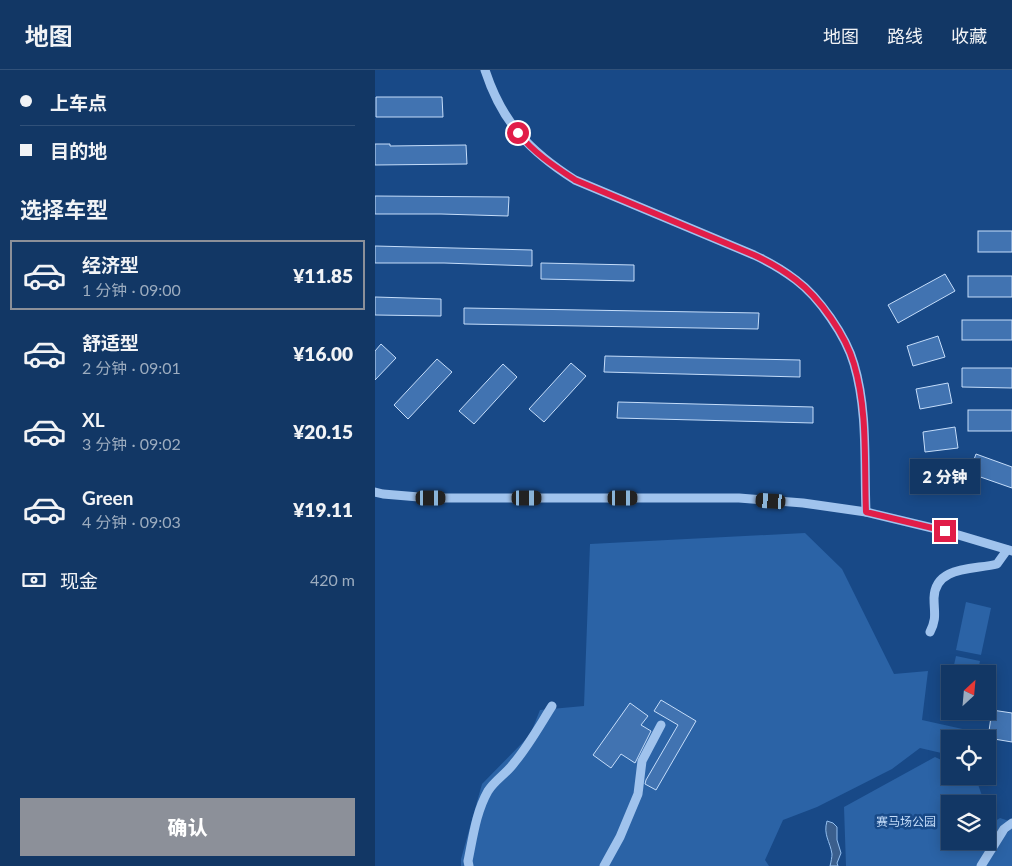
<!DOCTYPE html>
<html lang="zh">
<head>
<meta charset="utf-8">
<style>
  :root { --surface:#123765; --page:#1f426e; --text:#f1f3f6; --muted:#9cacbf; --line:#315179; --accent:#8c9099 }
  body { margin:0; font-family:Lato,"Noto Sans SC",sans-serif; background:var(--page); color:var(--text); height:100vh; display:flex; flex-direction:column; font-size:19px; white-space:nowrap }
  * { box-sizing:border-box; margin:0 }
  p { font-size:16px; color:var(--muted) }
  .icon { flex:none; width:28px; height:28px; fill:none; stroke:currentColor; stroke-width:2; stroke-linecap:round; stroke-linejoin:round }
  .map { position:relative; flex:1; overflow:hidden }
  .details { display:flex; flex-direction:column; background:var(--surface); width:375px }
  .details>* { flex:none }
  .hud { display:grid; align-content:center; height:110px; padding:0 20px; background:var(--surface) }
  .needle { width:32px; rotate:26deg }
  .buttons { position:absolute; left:566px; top:595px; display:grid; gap:10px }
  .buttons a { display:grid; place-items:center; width:55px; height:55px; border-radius:0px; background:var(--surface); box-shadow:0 2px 12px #0003,0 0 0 1px var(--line); font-size:25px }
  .end { position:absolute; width:22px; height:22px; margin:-11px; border:6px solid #e11d48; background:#fff; box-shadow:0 0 0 2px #fff }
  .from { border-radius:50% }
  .bubble { position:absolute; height:35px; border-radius:0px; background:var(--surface); box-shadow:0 2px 12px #0003,0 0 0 1px var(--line); font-size:16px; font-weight:800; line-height:35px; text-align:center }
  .car { position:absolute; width:15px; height:30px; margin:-15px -8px; border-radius:6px; box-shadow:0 0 4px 1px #0007; background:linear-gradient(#222 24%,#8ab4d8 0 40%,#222 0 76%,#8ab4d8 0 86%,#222 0) }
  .hud b { display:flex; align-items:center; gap:18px; height:48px; font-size:19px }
  .hud b+b { border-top:1px solid var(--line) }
  .hud i { width:12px; height:12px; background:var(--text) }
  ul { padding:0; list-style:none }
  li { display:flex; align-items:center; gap:15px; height:70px; margin:0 10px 8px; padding:0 10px; border:2px solid transparent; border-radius:0px }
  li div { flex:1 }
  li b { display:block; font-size:19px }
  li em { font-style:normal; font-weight:800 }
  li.active { border-color:var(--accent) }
  li>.icon { width:45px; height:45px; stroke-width:1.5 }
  h2 { padding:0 20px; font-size:22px; line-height:60px }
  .pay { display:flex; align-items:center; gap:12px; height:55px; padding:0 20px; font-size:19px }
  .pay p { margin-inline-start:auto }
  .action { display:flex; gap:10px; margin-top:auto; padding:10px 20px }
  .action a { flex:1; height:58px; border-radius:0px; background:var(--accent); color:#fff; font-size:20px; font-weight:800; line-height:58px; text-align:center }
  header { display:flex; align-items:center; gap:30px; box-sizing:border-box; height:70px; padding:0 25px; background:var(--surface); border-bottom:1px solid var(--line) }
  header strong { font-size:24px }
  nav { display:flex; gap:28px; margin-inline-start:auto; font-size:18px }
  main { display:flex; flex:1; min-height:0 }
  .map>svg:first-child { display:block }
</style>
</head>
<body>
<header>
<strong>地图</strong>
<nav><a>地图</a><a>路线</a><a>收藏</a></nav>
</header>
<main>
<section class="details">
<div class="hud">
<b><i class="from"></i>上车点</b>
<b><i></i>目的地</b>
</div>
<h2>选择车型</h2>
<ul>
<li class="active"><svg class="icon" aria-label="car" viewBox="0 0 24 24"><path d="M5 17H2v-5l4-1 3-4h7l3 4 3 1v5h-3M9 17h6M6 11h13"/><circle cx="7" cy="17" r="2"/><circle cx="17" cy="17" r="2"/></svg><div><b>经济型</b><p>1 分钟 · 09:00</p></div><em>¥11.85</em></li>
<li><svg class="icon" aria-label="car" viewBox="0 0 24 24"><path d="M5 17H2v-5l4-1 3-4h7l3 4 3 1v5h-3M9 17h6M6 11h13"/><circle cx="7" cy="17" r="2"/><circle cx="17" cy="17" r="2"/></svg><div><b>舒适型</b><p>2 分钟 · 09:01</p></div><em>¥16.00</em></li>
<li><svg class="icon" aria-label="car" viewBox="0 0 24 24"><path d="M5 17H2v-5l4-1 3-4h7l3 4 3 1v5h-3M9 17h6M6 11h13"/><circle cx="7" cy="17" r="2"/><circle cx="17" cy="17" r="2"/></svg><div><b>XL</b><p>3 分钟 · 09:02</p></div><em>¥20.15</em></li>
<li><svg class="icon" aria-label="car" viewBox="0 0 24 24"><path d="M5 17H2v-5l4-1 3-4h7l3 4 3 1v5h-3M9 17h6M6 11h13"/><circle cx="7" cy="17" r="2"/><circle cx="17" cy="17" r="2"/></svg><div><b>Green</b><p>4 分钟 · 09:03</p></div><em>¥19.11</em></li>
</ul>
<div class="pay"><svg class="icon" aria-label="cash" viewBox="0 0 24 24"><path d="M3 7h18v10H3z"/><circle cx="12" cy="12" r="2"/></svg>现金<p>420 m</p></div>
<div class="action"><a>确认</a></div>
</section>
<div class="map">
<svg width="637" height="796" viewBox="0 0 637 796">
  <rect width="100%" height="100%" fill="#184987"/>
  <!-- green -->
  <g fill="#2b63a6">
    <polygon points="430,463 467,499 519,604 553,601 547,650 610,664 609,669 575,669 575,685 545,678 517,699 442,737 408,750 390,790 394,796 86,796 86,789 107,714 155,665 165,640 209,636 215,474"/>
    <polygon points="591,532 616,538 606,585 581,580"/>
    <polygon points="581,586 605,591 602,604 577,604"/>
    <polygon points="575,615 575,641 595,641 594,645 570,640"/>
    <polygon points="560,687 575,694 575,706 600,706 610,734 575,734 575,771 612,771 613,741 617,753 625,748 634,751 621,763 624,771 637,758 637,796 471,796 469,737"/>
  </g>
  <!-- water -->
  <path fill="#3b5f8d" stroke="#92beef" d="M 452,751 L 458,753 L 462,757 L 462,770 L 466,783 L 462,793 L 463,796 L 455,796 C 456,792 457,787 457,784 C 455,771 448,765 452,751 Z"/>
  <!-- building -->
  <g fill="#4173b1" stroke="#c5ddfa">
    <polygon points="1,27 67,27 68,47 1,47"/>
    <polygon points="0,74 15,74 15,76 91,75 92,94 0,95"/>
    <polygon points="0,126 134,127 133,146 66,144 0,144"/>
    <rect x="603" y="161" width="34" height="21"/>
    <polygon points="0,176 157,180 157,196 69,193 0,193"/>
    <polygon points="166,193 259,195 259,211 166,209"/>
    <polygon points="570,204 580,221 523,253 513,235"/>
    <rect x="593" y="206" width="44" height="21"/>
    <polygon points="0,227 66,229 66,246 0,245"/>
    <polygon points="89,238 384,243 383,259 89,254"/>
    <rect x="587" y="250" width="50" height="20"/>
    <polygon points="563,266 570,287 538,296 532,276"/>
    <polygon points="6,274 21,288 0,310 0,281"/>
    <polygon points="230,286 425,290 425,307 229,302"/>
    <polygon points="62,289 77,302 33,349 19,335"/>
    <polygon points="196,293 211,306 169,352 154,339"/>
    <polygon points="128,294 142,307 99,354 84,341"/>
    <polygon points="587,298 637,298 637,318 587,317"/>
    <polygon points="573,313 577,333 545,339 541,319"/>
    <polygon points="243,332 438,337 438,353 242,348"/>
    <rect x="593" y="340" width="44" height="21"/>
    <polygon points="580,357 583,378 550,382 548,362"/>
    <polygon points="601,384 637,397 637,418 594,403"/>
    <polygon points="286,630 321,651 281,720 270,714 271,710 303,655 279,641"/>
    <polygon points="255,633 273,646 266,655 276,661 260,693 246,684 236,698 218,685"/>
    <polygon points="617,640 637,643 637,672 613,668"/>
  </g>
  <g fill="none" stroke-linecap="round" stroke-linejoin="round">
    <!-- minor -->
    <g stroke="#a0c3ed" stroke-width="9">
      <path d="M 110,0 C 127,52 154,81 200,110 L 379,185 C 394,192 408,200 421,210 C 444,227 471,266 479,294 C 493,341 489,393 491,442"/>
      <polyline points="0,422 8,424 56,428 364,428 428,433 491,442 570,461 637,481"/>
      <path d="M 555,562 C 562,548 559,543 559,528 C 560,495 600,500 622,494 L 632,480"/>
      <path d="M 94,796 L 93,791 C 98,767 101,742 113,721 C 120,710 131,704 139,693 C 154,675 165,655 177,636"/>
      <polyline points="229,796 245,767 263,724 267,691 286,655"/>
      <polyline points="606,796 629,759 637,753"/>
    </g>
  </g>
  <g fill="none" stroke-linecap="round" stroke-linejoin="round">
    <!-- route -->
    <path stroke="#e11d48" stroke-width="6" d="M 143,63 C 159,83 179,96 200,110 L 379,185 C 394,192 408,200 421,210 C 445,228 471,266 479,294 C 493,341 489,393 491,442 L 570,461"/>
  </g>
  <g text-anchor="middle" stroke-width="5" stroke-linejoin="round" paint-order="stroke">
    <!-- park labels -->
    <g font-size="12" fill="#c5ddfa" stroke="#184987">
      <text x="531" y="756">赛马场公园</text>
    </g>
  </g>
</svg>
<div class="buttons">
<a><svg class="needle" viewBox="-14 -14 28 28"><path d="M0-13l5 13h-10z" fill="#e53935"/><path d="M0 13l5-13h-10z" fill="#9cacbf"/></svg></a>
<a><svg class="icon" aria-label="locate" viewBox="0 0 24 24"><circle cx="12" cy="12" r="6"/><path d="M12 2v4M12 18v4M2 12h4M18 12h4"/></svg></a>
<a><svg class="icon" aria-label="layers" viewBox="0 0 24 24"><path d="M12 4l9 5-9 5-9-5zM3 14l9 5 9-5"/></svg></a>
</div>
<i class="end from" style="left:143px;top:63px"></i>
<i class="end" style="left:570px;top:461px"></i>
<div class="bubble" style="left:535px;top:389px;width:70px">2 分钟</div>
<i class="car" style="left:56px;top:428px;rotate:90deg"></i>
<i class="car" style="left:152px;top:428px;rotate:90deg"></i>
<i class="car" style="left:248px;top:428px;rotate:90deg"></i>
<i class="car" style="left:396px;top:431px;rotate:274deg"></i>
</div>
</main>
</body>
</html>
